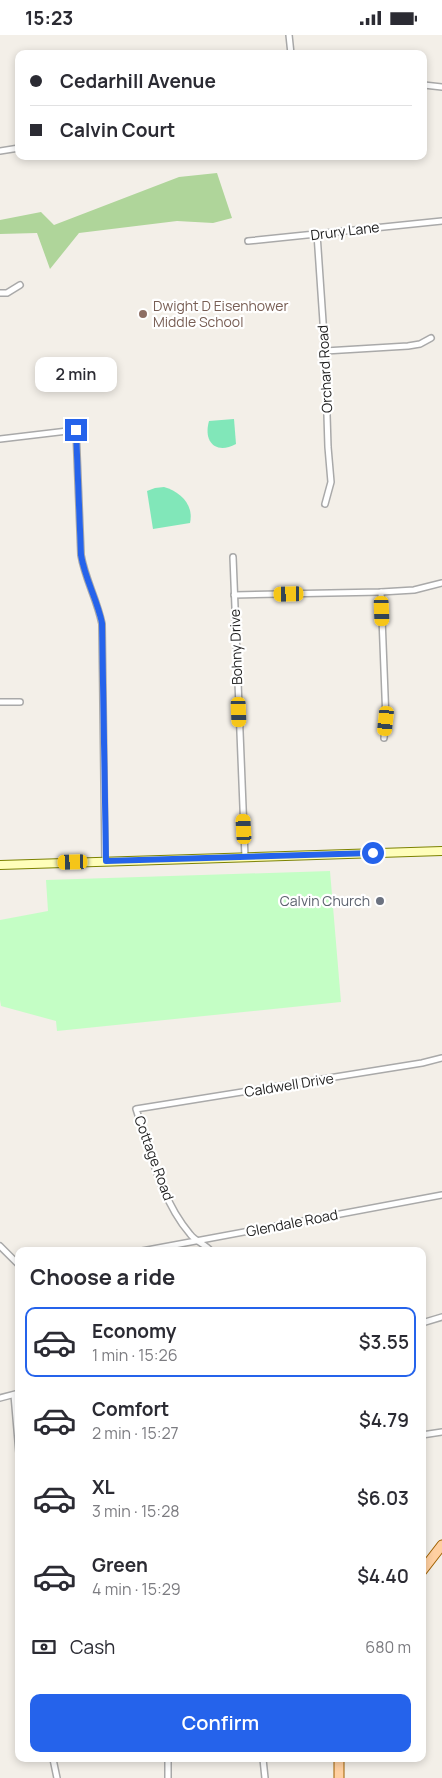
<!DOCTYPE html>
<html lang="en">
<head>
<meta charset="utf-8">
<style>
  :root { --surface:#fff; --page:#f7f7f7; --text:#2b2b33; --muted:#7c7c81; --line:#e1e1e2; --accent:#2563eb }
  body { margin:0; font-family:Manrope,sans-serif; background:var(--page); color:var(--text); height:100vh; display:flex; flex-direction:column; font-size:19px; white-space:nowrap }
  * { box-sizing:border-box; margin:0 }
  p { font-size:16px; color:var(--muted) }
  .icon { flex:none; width:28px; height:28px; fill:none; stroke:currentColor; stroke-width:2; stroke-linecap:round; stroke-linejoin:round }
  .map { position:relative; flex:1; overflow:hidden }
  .details { position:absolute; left:15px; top:1212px; width:411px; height:515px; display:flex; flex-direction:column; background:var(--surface); border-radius:10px; box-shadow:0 2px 8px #0003 }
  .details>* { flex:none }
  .top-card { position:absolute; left:15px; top:15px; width:412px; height:110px; border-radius:10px; box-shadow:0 2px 8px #0003; display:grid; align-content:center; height:110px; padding:0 15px; background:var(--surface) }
  .end { position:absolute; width:22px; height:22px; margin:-11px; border:6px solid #2563eb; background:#fff; box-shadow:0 0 0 2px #fff }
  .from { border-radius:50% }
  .bubble { position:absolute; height:35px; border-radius:10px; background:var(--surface); box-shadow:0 2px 8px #0003; font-size:16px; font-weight:600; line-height:35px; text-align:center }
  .car { position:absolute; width:15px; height:30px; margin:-15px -8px; border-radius:6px; box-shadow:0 0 4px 1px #0007; background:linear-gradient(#f5c518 24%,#345 0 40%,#f5c518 0 76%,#345 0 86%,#f5c518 0) }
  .top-card b { display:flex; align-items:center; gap:18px; height:48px; font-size:19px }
  .top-card b+b { border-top:1px solid var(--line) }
  .top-card i { width:12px; height:12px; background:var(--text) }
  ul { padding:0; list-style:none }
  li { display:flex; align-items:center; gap:15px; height:70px; margin:0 10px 8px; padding:0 5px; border:2px solid transparent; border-radius:10px }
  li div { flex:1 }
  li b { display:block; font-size:19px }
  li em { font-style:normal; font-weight:600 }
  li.current { border-color:var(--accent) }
  li>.icon { width:45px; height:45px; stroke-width:1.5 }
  h2 { padding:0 15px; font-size:22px; line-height:60px }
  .pay { display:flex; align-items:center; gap:12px; height:55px; padding:0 15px; font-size:19px }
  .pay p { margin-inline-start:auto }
  .button { display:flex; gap:10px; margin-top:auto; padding:10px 15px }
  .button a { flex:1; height:58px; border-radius:10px; background:var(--accent); color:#fff; font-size:20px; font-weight:600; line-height:58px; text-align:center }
  .status { display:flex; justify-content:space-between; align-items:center; height:35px; padding:0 25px; background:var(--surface); direction:ltr }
  .status svg { height:14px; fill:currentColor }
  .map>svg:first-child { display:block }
</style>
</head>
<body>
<div class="status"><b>15:23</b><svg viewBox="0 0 49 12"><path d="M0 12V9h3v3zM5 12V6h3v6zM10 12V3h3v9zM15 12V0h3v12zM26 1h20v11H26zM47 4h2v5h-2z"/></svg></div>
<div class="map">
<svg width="442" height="1743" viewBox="0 0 442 1743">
  <rect width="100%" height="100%" fill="#f3efe8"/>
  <!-- forest -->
  <polygon fill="#afd59a" points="217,138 232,183 213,188 177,186 79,198 50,234 37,198 0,199 0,185 41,177 54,190 179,142"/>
  <!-- park -->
  <polygon fill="#c4fec5" points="330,836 341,967 57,996 56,986 1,971 0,965 0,885 48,876 46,845"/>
  <!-- pitch -->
  <g fill="#81e7b9">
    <path d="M 234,384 L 236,409 C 216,420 203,407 209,386 Z"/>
    <path d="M 164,452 C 181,457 194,470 190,488 L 153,494 L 147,456 L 155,453 Z"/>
  </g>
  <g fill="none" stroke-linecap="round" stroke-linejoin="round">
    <!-- street casing -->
    <g stroke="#a9a9a9" stroke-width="8">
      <g id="street">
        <polyline points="289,0 291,19"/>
        <polyline points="424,50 442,52"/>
        <polyline points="0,116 19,113"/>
        <polyline points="317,199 325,316 328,412 331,447 325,469"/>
        <polyline points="248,206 442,186"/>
        <polyline points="0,258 7,258 20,250"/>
        <polyline points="325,316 408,311 420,309 431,303"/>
        <path d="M 0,404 L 76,395 L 81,520 C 85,544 97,564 102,589 L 105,826"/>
        <polyline points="233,522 245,822"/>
        <polyline points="381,557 386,686 384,703"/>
        <polyline points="234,560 381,557 414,555 442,548"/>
        <polyline points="0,667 20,667"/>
        <polyline points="0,1211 19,1230"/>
        <polyline points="142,1216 442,1160"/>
        <path d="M 211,1216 C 205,1209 195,1206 190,1199 C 161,1165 150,1116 136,1074 L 422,1028 L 442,1023"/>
        <polyline points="422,1288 442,1282"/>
        <polyline points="14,1360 19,1418"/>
        <polyline points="0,1363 19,1358"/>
        <polyline points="422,1400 442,1397"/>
        <polyline points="53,1724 57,1743"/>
        <polyline points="168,1724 168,1743"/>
        <polyline points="263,1724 265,1743"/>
      </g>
    </g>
    <!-- secondary casing -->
    <g stroke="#7c8200" stroke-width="10">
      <polyline id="secondary" points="0,830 442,816"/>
    </g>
    <!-- primary casing -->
    <g stroke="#a06100" stroke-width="11">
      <g id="primary">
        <polyline points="422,1536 442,1510"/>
        <polyline points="339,1724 339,1743"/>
      </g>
    </g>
    <!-- street -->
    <use href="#street" stroke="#fff" stroke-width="5"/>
    <!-- secondary -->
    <use href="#secondary" stroke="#fffeba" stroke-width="8"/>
    <!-- primary -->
    <use href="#primary" stroke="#ffd0a1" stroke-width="9"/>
  </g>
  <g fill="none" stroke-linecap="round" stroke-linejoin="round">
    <!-- route -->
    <path stroke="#2563eb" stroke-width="6" d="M 76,395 L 81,520 C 85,544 97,564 102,588 L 106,826 L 373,818"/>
  </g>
  <!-- markers -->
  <circle fill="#8d6e63" stroke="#fff" stroke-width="2" cx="143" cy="279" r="5"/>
  <circle fill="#6b7280" stroke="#fff" stroke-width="2" cx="380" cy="866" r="5"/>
  <g text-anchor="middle" stroke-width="4.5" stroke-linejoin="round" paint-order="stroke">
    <!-- street labels -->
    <g font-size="14" fill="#222" stroke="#fff">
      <text transform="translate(345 196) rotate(-7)" y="5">Drury Lane</text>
      <text transform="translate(325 334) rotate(-93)" y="5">Orchard Road</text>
      <text transform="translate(236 612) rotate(-92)" y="5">Bohny Drive</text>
      <text transform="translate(289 1050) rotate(-9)" y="5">Caldwell Drive</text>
      <text transform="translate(154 1123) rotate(70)" y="5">Cottage Road</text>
      <text transform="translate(292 1188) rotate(-11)" y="5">Glendale Road</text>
    </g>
    <!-- education labels -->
    <g font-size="14" fill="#785e54" stroke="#fff" text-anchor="start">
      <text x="153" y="276">Dwight D Eisenhower<tspan x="153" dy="16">Middle School</tspan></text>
    </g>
    <!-- worship labels -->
    <g font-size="14" fill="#5b616d" stroke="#fff" text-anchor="end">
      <text x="370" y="871">Calvin Church</text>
    </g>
  </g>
</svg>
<i class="end from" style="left:373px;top:818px"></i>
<i class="end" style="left:76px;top:395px"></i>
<div class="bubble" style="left:35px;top:322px;width:82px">2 min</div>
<i class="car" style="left:289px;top:559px;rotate:269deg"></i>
<i class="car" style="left:382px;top:576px;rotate:178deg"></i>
<i class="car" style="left:239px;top:677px;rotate:178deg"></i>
<i class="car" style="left:386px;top:686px;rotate:186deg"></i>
<i class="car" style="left:244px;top:794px;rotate:357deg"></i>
<i class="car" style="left:73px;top:827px;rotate:268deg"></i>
<div class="top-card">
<b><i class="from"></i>Cedarhill Avenue</b>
<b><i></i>Calvin Court</b>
</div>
<section class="details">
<h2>Choose a ride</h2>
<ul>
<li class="current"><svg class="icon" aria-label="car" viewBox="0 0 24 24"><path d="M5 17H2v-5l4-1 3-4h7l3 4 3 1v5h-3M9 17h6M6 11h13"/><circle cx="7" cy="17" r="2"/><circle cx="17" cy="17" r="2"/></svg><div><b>Economy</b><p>1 min · 15:26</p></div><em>$3.55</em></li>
<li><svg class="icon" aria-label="car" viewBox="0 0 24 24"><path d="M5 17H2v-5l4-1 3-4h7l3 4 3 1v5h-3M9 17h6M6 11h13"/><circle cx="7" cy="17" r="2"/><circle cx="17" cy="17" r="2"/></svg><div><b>Comfort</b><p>2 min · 15:27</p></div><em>$4.79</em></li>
<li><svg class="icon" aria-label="car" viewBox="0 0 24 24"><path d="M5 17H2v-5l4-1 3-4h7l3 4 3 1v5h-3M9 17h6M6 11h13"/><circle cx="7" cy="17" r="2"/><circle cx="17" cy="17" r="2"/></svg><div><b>XL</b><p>3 min · 15:28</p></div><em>$6.03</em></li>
<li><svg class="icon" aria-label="car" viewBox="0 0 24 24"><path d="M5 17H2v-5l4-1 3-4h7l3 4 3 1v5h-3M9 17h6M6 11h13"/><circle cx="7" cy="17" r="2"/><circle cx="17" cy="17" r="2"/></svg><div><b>Green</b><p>4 min · 15:29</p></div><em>$4.40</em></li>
</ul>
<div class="pay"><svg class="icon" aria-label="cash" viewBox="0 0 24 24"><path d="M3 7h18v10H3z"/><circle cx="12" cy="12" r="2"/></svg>Cash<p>680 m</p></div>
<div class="button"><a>Confirm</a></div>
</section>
</div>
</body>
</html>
